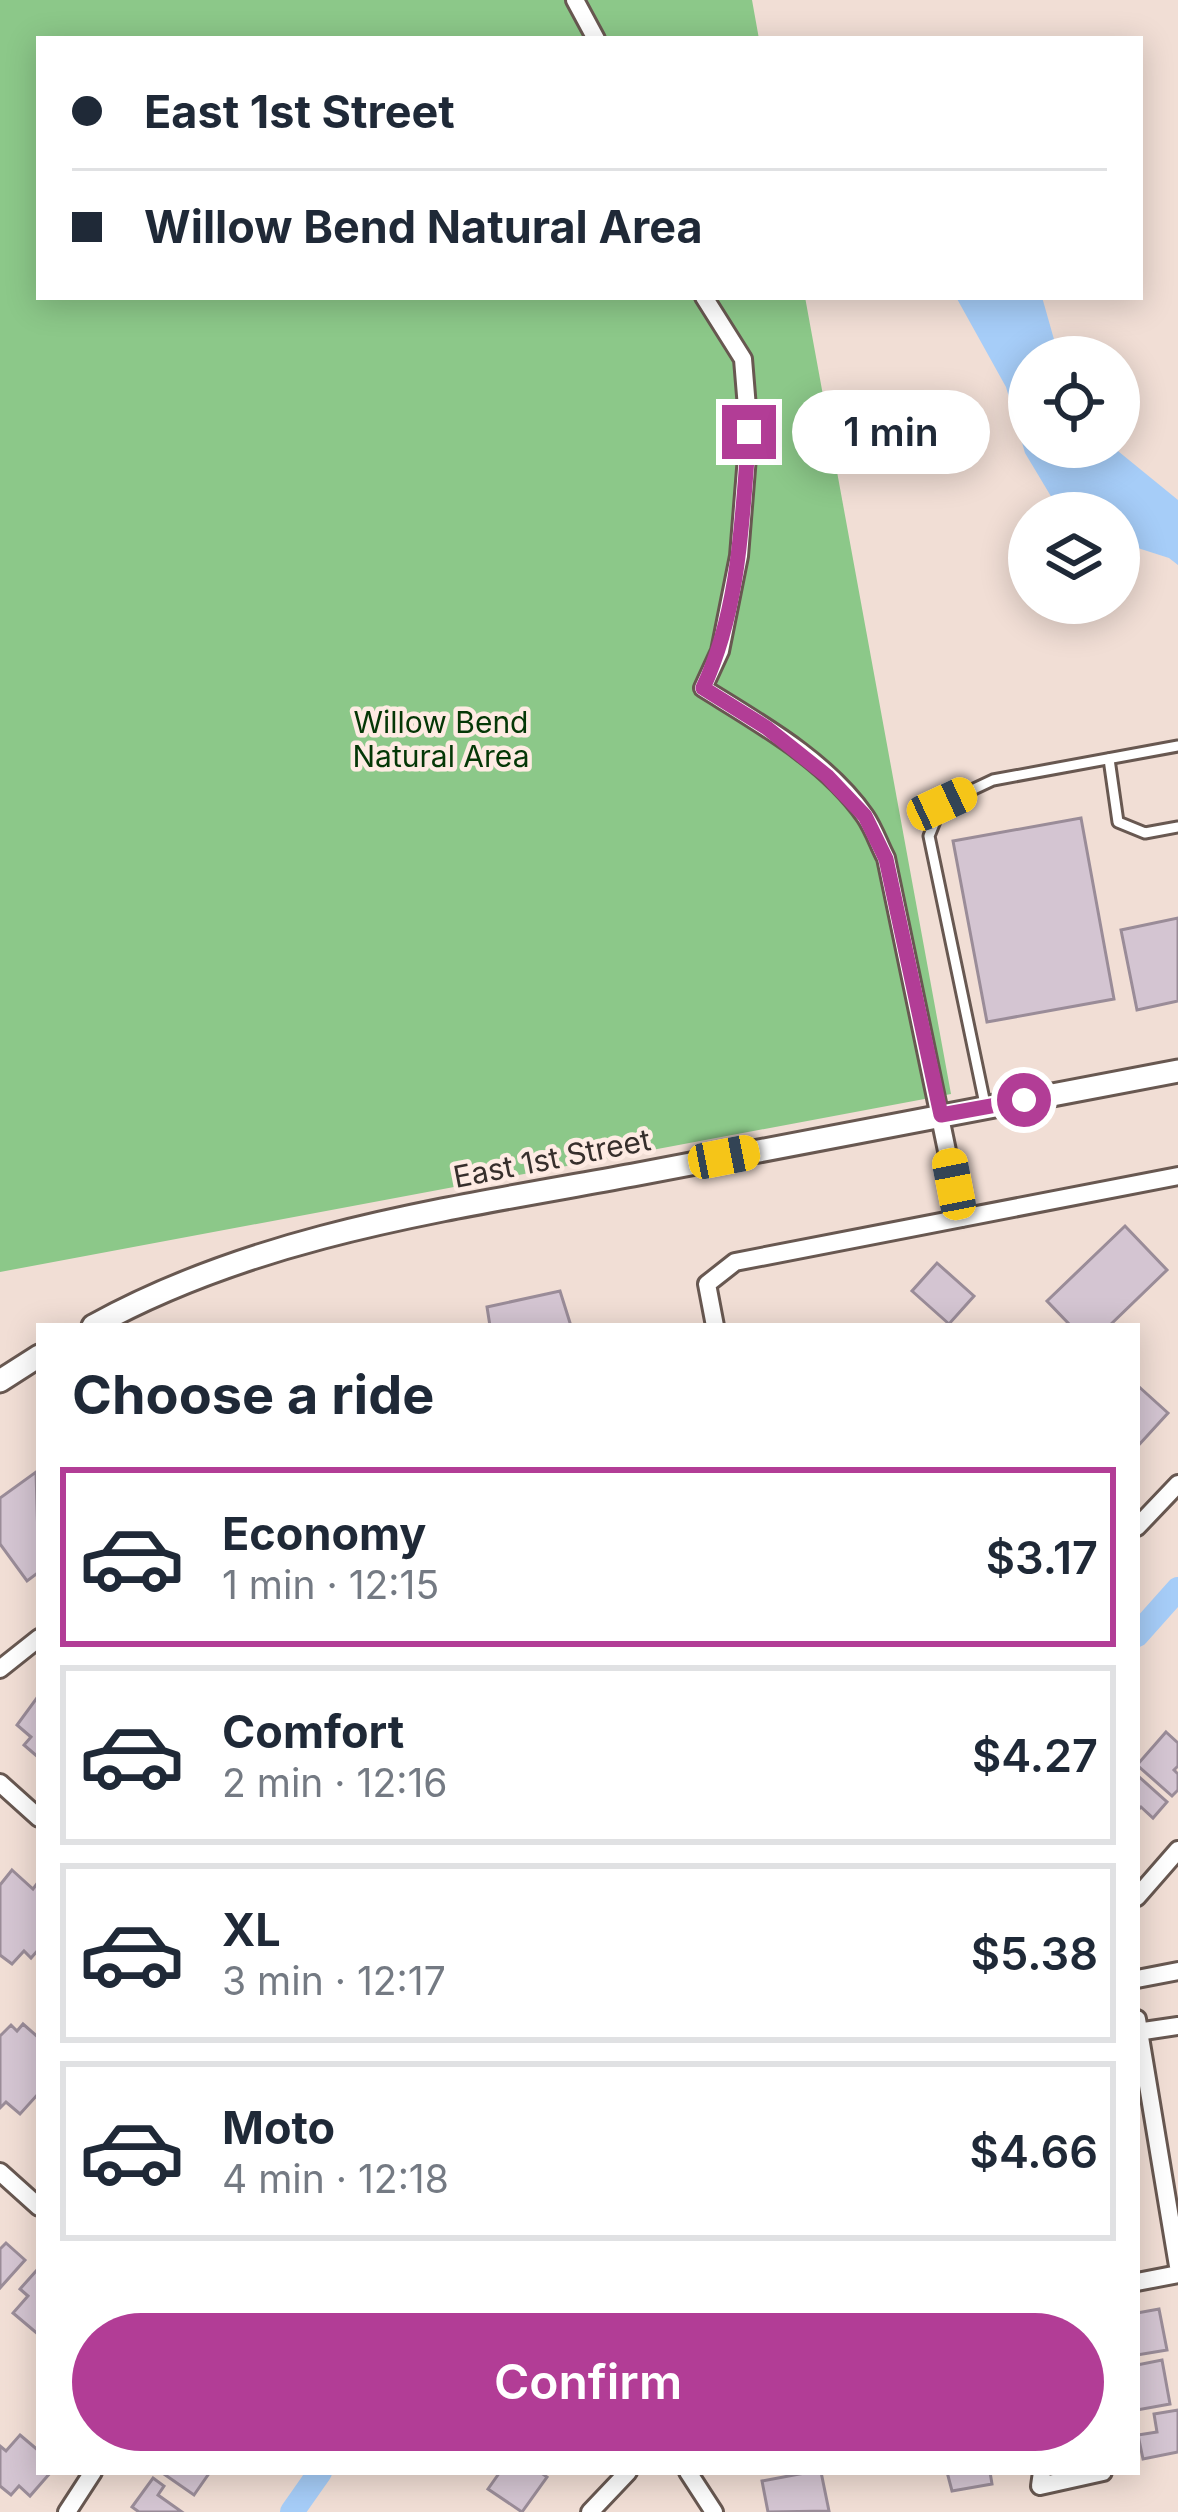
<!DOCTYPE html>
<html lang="en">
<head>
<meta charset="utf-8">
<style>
  :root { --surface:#fff; --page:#f2f2f3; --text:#1f2937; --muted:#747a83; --line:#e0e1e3; --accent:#b23d96 }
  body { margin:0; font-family:Inter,sans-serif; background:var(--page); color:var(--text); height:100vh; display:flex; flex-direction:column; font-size:45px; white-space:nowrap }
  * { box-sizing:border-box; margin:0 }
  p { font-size:39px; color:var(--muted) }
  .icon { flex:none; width:66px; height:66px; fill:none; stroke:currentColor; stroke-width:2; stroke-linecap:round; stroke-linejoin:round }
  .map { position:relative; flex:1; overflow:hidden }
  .side { position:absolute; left:36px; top:1323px; width:1104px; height:1152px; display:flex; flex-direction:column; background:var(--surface); border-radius:0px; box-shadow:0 6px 30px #0003 }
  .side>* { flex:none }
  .guide { position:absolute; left:36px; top:36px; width:1107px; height:264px; border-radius:0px; box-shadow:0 6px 30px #0003; display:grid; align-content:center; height:264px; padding:0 36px; background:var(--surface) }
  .tools { position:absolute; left:1008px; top:336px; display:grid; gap:24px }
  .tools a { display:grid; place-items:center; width:132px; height:132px; border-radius:50%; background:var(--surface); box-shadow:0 6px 30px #0003; font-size:60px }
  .end { position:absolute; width:54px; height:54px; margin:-27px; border:15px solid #b23d96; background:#fff; box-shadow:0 0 0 6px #fff }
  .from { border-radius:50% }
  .bubble { position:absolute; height:84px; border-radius:42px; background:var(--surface); box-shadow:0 6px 30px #0003; font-size:39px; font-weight:600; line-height:84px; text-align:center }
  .car { position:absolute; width:36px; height:72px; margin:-36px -18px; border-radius:15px; box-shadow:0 0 9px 3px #0007; background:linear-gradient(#f5c518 24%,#345 0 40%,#f5c518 0 76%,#345 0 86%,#f5c518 0) }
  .guide b { display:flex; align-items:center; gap:42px; height:114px; font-size:45px }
  .guide b+b { border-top:3px solid var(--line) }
  .guide i { width:30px; height:30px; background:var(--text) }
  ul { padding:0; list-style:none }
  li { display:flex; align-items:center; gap:36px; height:180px; margin:0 24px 18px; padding:0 12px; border:6px solid var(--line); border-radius:0px }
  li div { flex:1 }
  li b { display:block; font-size:45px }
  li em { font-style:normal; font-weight:600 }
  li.current { border-color:var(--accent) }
  li>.icon { width:108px; height:108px; stroke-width:1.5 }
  h2 { padding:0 36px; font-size:54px; line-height:144px }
  .primary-button { display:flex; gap:24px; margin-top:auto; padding:24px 36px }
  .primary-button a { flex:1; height:138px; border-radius:72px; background:var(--accent); color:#fff; font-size:48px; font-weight:600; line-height:138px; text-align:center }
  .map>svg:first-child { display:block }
</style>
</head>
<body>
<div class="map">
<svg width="1178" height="2512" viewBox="0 0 1178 2512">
  <rect width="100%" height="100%" fill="#f1ded5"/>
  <!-- green -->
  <polygon fill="#8cc889" points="0,0 752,0 759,39 39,39 39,297 805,297 951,1094 0,1272"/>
  <!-- water -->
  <polygon fill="#a6cdf8" points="956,297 1042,297 1059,357 1029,357 1029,447 1113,447 1178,500 1178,565 1169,558 1119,542 1119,513 1061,513 1025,453 1006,387"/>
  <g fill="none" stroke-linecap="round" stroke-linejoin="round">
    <!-- canal -->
    <g stroke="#a6cdf8" stroke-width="24">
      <polyline points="1137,1635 1178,1589"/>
      <polyline points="292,2512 320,2472"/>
    </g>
  </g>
  <!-- building -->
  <g fill="#d4c5d2" stroke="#9a8c98" stroke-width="3">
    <polygon points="1081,818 1114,999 987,1022 953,841"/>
    <polygon points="1178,918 1178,1001 1137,1010 1121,930"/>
    <polygon points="1125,1226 1167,1270 1109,1326 1071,1326 1047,1301"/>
    <polygon points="937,1263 974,1296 949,1324 912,1291"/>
    <polygon points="560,1291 571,1326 490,1326 487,1307"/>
    <polygon points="1137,1385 1168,1413 1137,1447"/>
    <polygon points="36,1472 39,1572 27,1581 0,1544 0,1498"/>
    <polygon points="39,1695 39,1758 24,1745 31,1737 17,1725"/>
    <polygon points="1166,1732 1178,1743 1178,1766 1174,1770 1178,1774 1178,1790 1172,1796 1137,1765"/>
    <polygon points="1137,1775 1167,1802 1153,1818 1141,1807 1137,1811"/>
    <polygon points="12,1870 33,1889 39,1881 39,1949 31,1958 24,1951 12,1964 0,1955 0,1885"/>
    <polygon points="23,2024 39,2038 39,2093 20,2114 6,2102 0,2108 0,2036 11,2025 17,2031"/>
    <polygon points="6,2243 25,2260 0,2288 0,2249"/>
    <polygon points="37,2270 39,2272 39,2335 13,2313 28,2296 20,2289"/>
    <polygon points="1159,2309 1167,2350 1137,2355 1137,2313"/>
    <polygon points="1162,2360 1170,2404 1137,2410 1137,2365"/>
    <polygon points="1178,2410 1178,2452 1143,2459 1138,2435 1157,2432 1154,2414"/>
    <polygon points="20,2435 39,2451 39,2472 51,2472 30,2496 19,2486 11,2495 0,2486 0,2446 6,2451"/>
    <polygon points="161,2472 210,2472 194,2495"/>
    <polygon points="500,2472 540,2472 547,2477 522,2512 488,2489"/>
    <polygon points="810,2472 821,2472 829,2511 768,2512 762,2481"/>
    <polygon points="947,2472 990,2472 992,2484 952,2491"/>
    <polygon points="153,2478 164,2486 158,2495 182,2512 139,2512 132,2507"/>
  </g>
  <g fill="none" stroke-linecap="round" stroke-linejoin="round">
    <!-- service casing -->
    <g stroke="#685851" stroke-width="15">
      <g id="service">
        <polyline points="1109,759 1118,822 1145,833 1178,827"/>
        <polyline points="985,1104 929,836 942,804 993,780 1178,746"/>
      </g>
    </g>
    <!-- minor casing -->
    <g stroke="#685851" stroke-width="22">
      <g id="minor">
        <polyline points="575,0 596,39"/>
        <path d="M 704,297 L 743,359 L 749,432 L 739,556 L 720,651 L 703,688 C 759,723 826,760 865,816 C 874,829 879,845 886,858 L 961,1218"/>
        <polyline points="715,1326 707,1284 735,1262 1178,1176"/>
        <polyline points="1137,1527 1178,1484"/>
        <polyline points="0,1669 39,1638"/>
        <polyline points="0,1783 39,1818"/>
        <polyline points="1137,1897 1178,1850"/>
        <polyline points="1137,1979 1178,1971"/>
        <polyline points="1137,2019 1178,2266"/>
        <polyline points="1137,2032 1178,2026"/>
        <polyline points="0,2172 39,2207"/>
        <polyline points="1137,2282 1178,2274"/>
        <polyline points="688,2472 714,2512"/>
        <polyline points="1042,2472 1040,2486 1103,2472"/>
        <polyline points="67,2512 93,2472"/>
        <polyline points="590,2512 628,2472"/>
      </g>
    </g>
    <!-- tertiary casing -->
    <g stroke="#685851" stroke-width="27">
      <g id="tertiary">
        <path d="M 93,1326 C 259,1234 449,1209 633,1175 C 815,1141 996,1105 1178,1071"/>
        <polyline points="0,1381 39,1356"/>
      </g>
    </g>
    <!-- service -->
    <use href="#service" stroke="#fff" stroke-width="9"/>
    <!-- minor -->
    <use href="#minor" stroke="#fff" stroke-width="16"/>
    <!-- tertiary -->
    <use href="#tertiary" stroke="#fff" stroke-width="21"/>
  </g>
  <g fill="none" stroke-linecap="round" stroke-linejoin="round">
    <!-- route -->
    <path stroke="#b23d96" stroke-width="15" d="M 749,432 C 742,519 740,608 703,688 L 767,728 L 827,776 L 865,816 L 886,859 L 941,1115 L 1024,1100"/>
  </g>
  <g text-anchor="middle" stroke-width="9" stroke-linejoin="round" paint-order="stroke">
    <!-- park labels -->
    <g font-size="30" fill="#043706" stroke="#feebe3">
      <text x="441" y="733">Willow Bend<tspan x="441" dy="34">Natural Area</tspan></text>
    </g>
    <!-- street labels -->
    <g font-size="30" fill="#372f2c" stroke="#feebe3">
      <text transform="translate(552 1159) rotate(-11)" y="10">East 1st Street</text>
    </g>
  </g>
</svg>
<div class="tools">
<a><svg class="icon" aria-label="locate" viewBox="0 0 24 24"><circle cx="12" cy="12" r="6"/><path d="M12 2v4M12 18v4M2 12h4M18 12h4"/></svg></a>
<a><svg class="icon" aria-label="layers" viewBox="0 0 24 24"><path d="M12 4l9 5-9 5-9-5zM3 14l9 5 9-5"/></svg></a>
</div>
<i class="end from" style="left:1024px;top:1100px"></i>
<i class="end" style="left:749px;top:432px"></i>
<div class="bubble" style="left:792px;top:390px;width:198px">1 min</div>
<i class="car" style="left:942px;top:804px;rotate:65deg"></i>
<i class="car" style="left:724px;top:1157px;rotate:79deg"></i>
<i class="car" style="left:954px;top:1184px;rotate:349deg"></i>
<div class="guide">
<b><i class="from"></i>East 1st Street</b>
<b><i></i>Willow Bend Natural Area</b>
</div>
<section class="side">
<h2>Choose a ride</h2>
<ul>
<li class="current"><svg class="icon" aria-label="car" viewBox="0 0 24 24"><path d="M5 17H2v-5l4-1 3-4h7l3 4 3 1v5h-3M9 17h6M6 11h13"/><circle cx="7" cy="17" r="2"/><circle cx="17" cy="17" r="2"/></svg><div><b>Economy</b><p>1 min · 12:15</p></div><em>$3.17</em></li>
<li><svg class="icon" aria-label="car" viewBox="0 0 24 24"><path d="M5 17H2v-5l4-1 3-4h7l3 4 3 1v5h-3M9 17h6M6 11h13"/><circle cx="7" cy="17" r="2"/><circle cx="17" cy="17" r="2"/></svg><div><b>Comfort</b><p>2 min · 12:16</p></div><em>$4.27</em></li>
<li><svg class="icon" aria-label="car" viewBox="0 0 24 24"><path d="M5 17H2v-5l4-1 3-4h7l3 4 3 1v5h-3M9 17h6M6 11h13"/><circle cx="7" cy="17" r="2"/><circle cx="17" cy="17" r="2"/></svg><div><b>XL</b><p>3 min · 12:17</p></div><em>$5.38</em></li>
<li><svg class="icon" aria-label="car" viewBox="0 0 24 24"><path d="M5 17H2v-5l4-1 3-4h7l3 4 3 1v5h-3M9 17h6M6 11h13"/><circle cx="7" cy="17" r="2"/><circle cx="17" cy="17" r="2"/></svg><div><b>Moto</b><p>4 min · 12:18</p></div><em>$4.66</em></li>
</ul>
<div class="primary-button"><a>Confirm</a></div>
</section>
</div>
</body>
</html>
